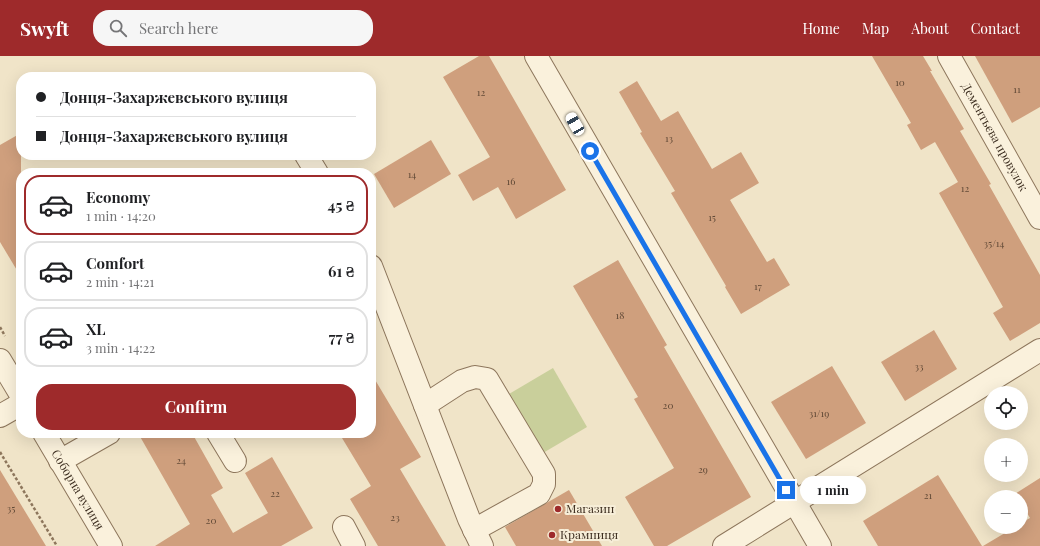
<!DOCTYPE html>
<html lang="en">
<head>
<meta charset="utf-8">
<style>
  :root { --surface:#fff; --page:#f6f6f6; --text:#202124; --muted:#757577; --line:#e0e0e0; --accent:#9e2a2b }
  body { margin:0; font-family:"Playfair Display",serif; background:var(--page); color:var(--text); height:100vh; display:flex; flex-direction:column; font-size:15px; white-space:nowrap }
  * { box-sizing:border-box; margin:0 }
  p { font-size:13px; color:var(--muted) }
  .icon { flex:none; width:22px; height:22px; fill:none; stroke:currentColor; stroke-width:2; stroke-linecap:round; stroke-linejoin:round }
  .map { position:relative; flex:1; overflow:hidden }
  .sheet { position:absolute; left:16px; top:112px; width:360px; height:270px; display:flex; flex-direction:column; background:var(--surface); border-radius:16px; box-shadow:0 4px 16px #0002 }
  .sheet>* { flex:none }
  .guide { position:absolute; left:16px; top:16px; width:360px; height:88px; border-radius:16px; box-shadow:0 4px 16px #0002; display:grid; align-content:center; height:88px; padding:0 20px; background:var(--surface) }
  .buttons { position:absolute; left:984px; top:330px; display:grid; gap:8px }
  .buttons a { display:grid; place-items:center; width:44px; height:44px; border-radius:50%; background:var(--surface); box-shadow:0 4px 16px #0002; font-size:20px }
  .end { position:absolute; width:18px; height:18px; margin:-9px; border:5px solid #1a73e8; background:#fff; box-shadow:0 0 0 2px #fff }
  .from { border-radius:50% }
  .bubble { position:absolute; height:28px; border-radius:14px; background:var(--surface); box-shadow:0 4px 16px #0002; font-size:13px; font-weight:700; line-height:28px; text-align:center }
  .car { position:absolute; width:12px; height:24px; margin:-12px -6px; border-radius:5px; box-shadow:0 0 3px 1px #0007; background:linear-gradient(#fff 24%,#345 0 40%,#fff 0 76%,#345 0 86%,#fff 0) }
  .guide b { display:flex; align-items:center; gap:14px; height:38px; font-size:15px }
  .guide b+b { border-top:1px solid var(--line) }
  .guide i { width:10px; height:10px; background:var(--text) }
  ul { padding:7px 0 0; list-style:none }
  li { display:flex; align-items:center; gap:12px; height:60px; margin:0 8px 6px; padding:0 12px; border:2px solid var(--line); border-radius:16px }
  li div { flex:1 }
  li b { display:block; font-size:15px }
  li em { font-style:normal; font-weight:700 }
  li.current { border-color:var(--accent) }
  li>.icon { width:36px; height:36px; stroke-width:1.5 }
  .cta { display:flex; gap:8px; margin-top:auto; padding:8px 20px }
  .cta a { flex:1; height:46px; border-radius:16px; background:var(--accent); color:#fff; font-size:16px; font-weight:700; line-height:46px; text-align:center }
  header { display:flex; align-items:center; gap:24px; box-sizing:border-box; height:56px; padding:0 20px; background:var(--accent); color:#fff }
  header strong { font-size:19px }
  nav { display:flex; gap:22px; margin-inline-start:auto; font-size:14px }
  .search { width:280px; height:36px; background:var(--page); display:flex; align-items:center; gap:10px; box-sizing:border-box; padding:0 14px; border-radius:16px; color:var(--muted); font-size:15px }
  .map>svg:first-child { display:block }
</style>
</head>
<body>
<header>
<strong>Swyft</strong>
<div class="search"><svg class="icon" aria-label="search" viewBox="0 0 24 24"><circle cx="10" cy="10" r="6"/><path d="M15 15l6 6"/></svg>Search here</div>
<nav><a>Home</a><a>Map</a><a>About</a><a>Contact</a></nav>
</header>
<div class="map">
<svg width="1040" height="490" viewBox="0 0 1040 490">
  <rect width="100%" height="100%" fill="#f0e4c8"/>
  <!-- green -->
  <polygon fill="#c9cf9b" points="553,312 587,371 543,397 509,338"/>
  <!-- building -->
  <g fill="#cf9f7d">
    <polygon points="479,0 489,0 566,134 516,163 498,131 473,145 458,119 490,101 443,21"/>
    <polygon points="872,0 923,0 932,15 930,15 964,73 960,75 991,128 989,129 1040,219 1040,267 1010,285 993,257 1003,251 939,137 958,126 935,86 921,94 907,69 911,67"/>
    <polygon points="975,0 1040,0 1040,51 1012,67"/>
    <polygon points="637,25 661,65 678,55 712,113 741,96 759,127 730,144 767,206 774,202 790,229 741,258 725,231 726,230 671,137 675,135 640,77 642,76 619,36"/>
    <polygon points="21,77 21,221 0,186 0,89"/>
    <polygon points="431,84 451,118 394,152 374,118"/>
    <polygon points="618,204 667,289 664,291 751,441 667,490 654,490 625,441 674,412 634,343 638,341 573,230"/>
    <polygon points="934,274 957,313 905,345 881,306"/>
    <polygon points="832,310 866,367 806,403 771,346"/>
    <polygon points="371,317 421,401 400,413 446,490 378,490 350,443 371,430 339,377 371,377"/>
    <polygon points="138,377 192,377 223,432 211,439 233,477 268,457 245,417 272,401 313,472 281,490 155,490 190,468"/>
    <polygon points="0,414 46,490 0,490"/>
    <polygon points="938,419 982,490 878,490 863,465"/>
    <polygon points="1040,422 1040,490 983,490 1015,471 1021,471 1021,467 1030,462 1021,447 1021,441 1017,441 1015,438"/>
    <polygon points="569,434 602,490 516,490 505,471"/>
  </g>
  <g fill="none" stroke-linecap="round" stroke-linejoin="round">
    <!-- minor casing -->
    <g stroke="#8d765c" stroke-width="24">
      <g id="minor">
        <polyline points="536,0 820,490"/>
        <path id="s1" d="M 949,0 L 1040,162"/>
        <polyline points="306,99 317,117"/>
        <polyline points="371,210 469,463 482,490"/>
        <polyline points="0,304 21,339"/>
        <polyline points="425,349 462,325 475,321 487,323 544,418 544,428 539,438 474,474"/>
        <polyline points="0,360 21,348"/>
        <path id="s2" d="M 44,377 L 111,490"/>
        <polyline points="218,377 235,405"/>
        <polyline points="60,405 109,377"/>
        <polyline points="344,471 354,490"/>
        <polyline points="724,490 1040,294"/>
      </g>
    </g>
    <!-- path -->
    <g stroke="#8d765c" stroke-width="2.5" stroke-dasharray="3 2" stroke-linecap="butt">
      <polyline points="0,271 5,280"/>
      <polyline points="0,396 57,490"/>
    </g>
    <!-- minor -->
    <use href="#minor" stroke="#faf1dc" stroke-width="22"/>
  </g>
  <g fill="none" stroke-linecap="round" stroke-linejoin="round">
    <!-- route -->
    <polyline stroke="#1a73e8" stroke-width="5" points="590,95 786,434"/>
  </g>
  <!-- markers -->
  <g fill="#9e2a2b" stroke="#f7eed8" stroke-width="1.5">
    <circle cx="558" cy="453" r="4"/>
    <circle cx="552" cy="479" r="4"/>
  </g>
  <g text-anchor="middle" stroke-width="4" stroke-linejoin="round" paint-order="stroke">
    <!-- number labels -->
    <g font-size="10" fill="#624a37">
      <text x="900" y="30">10</text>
      <text x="1017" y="37">11</text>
      <text x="481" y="40">12</text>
      <text x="669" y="86">13</text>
      <text x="412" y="122">14</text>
      <text x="511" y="129">16</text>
      <text x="965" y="136">12</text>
      <text x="712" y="165">15</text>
      <text x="994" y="191">35/14</text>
      <text x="758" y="234">17</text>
      <text x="620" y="263">18</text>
      <text x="919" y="314">33</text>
      <text x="668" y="353">20</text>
      <text x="819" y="361">31/19</text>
      <text x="181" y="408">24</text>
      <text x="703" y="417">29</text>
      <text x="275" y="441">22</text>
      <text x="928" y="443">21</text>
      <text x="11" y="456">35</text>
      <text x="395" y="465">23</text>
      <text x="211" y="468">20</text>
    </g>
    <!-- street labels -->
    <g font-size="12" fill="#3d2e20" stroke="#f7eed8">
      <text dy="4" stroke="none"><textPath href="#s1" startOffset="93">Дементьєва провулок</textPath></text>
      <text dy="4" stroke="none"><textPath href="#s2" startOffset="66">Соборна вулиця</textPath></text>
    </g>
    <!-- poi labels -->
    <g font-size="12" fill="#3d2e20" stroke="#f7eed8" text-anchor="start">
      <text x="566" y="457">Магазин</text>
      <text x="560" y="483">Крамниця</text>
    </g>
  </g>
</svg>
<div class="buttons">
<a><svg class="icon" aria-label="locate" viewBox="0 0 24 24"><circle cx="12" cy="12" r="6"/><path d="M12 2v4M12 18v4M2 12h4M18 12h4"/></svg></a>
<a>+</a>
<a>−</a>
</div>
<i class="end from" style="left:590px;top:95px"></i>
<i class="end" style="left:786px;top:434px"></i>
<div class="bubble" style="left:800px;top:420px;width:66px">1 min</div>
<i class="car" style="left:575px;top:68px;rotate:330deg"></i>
<div class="guide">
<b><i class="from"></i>Донця-Захаржевського вулиця</b>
<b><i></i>Донця-Захаржевського вулиця</b>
</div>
<section class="sheet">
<ul>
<li class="current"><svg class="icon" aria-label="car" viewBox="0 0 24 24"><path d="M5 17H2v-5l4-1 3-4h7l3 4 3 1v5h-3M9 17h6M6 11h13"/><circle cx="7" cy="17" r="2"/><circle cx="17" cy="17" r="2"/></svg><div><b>Economy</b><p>1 min · 14:20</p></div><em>45 ₴</em></li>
<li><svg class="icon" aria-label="car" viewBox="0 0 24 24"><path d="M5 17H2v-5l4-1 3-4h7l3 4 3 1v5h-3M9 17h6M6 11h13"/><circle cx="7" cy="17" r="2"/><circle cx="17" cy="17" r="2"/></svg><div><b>Comfort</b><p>2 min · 14:21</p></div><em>61 ₴</em></li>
<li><svg class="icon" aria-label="car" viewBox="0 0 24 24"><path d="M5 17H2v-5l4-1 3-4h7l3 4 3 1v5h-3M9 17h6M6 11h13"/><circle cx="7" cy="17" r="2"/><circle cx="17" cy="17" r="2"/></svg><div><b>XL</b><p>3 min · 14:22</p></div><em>77 ₴</em></li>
</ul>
<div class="cta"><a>Confirm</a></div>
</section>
</div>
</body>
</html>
